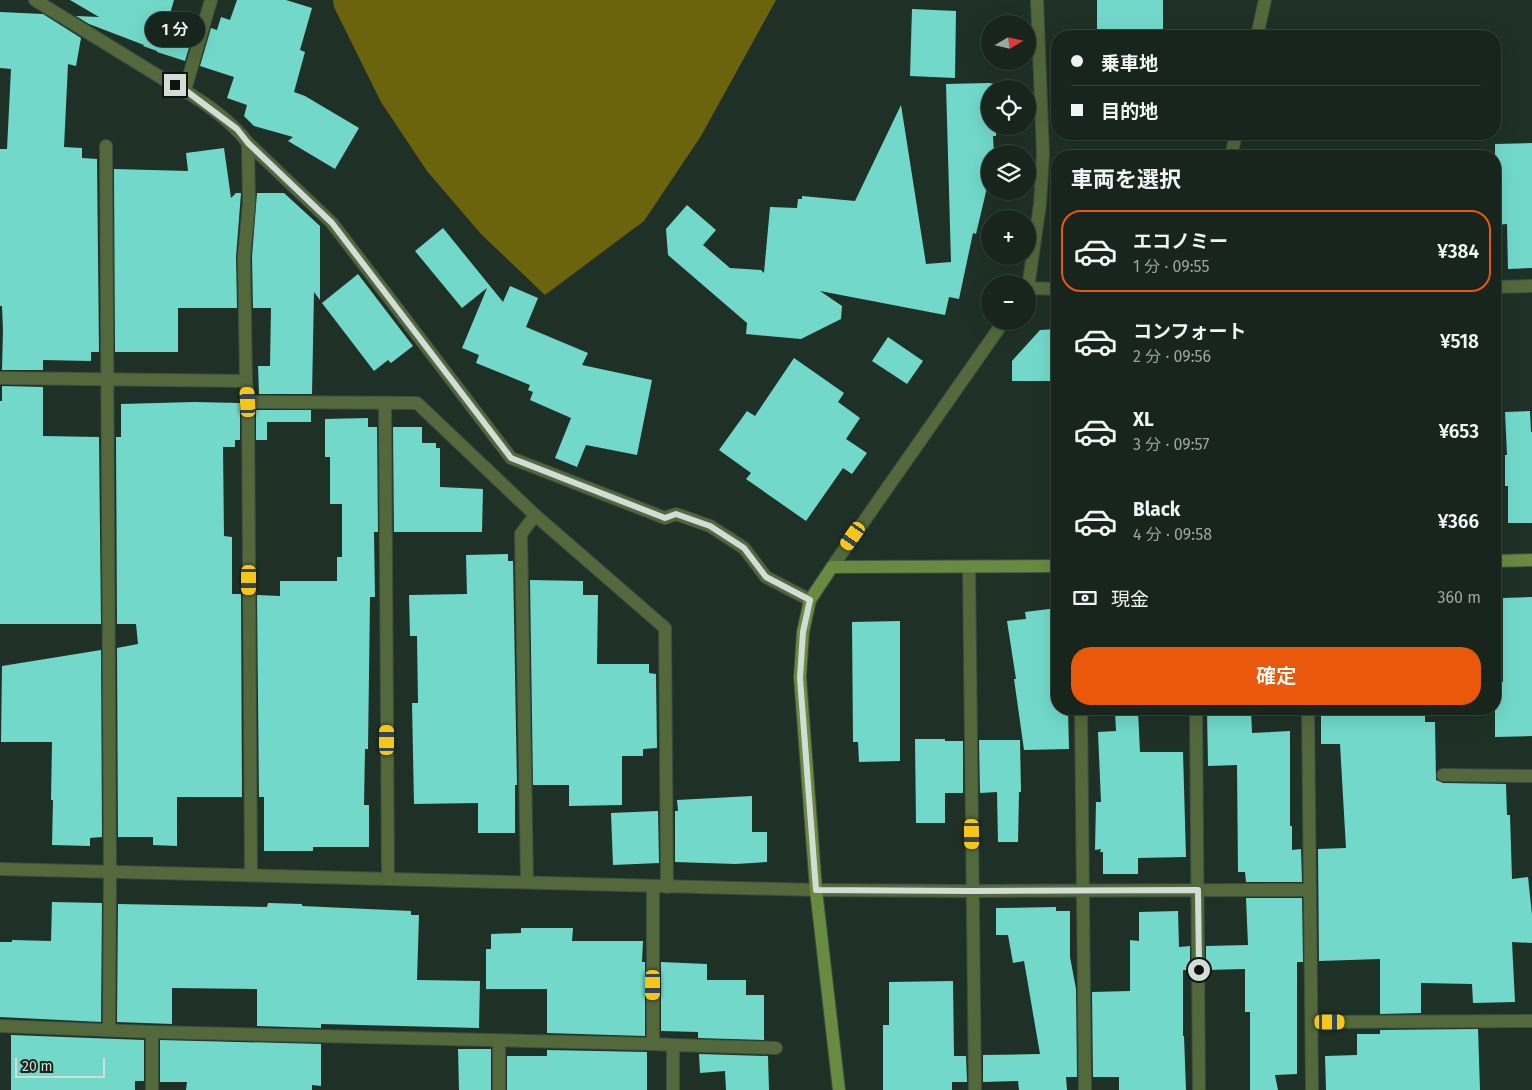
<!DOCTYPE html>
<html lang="ja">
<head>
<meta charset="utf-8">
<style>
  :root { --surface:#17251c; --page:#243129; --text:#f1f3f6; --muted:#9ea5a3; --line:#36423b; --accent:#ea580c }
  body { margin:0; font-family:"Fira Sans","Noto Sans JP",sans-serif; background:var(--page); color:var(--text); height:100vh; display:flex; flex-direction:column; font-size:19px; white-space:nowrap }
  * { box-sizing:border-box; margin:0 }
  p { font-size:16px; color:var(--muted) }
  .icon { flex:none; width:28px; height:28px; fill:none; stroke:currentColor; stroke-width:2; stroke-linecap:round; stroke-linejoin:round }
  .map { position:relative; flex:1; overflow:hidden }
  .panel { position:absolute; left:1051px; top:150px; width:450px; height:565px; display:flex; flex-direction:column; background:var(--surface); border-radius:20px; box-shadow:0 5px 20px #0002,0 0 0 1px var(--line) }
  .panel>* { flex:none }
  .guide { position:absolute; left:1051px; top:30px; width:450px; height:110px; border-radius:20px; box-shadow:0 5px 20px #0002,0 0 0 1px var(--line); display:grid; align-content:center; height:110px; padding:0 20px; background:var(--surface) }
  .needle { width:32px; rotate:81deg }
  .fabs { position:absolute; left:981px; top:15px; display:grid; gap:10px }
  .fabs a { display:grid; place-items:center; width:55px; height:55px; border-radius:50%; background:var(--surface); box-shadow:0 5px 20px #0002,0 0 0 1px var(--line); font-size:25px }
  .scale { position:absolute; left:15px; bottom:12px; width:90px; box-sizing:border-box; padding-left:5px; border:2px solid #d2ddd6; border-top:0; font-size:14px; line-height:18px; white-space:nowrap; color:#d2ddd6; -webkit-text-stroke:4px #15271c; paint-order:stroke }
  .end { position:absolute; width:22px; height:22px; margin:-11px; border:6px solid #d2ddd6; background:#111; box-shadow:0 0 0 2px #111 }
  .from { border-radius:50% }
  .bubble { position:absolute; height:35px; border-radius:18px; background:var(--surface); box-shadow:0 5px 20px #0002,0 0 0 1px var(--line); font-size:16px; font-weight:600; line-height:35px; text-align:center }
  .car { position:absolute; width:15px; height:30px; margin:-15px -8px; border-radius:6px; box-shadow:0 0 4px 1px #0007; background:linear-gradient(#f5c518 24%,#345 0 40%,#f5c518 0 76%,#345 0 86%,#f5c518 0) }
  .guide b { display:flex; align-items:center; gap:18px; height:48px; font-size:19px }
  .guide b+b { border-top:1px solid var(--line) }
  .guide i { width:12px; height:12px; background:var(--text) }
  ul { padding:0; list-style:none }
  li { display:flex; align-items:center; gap:15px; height:82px; margin:0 10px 8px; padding:0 10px; border:2px solid transparent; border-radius:20px }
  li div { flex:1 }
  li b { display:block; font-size:19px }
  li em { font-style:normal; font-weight:600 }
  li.on { border-color:var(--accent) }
  li>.icon { width:45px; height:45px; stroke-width:1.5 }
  h2 { padding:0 20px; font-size:22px; line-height:60px }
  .pay { display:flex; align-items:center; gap:12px; height:55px; padding:0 20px; font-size:19px }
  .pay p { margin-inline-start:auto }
  .primary-button { display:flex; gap:10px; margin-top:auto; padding:10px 20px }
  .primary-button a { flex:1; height:58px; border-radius:20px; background:var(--accent); color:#fff; font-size:20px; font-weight:600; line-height:58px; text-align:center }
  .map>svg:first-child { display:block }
</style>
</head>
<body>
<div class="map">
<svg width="1532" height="1090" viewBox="0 0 1532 1090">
  <rect width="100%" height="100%" fill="#1f3126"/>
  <!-- forest -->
  <polygon fill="#6c640d" points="333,0 776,0 701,136 644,221 545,295 481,234 427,171 381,102 334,7"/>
  <!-- building -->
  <g fill="#72d9ca">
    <polygon points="70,0 174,0 170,14 196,23 185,61 157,52 157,51 143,46 144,45 89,24 76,16 99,17"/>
    <polygon points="237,0 286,0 312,8 300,50 305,52 294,92 305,96 359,128 335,169 288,141 293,137 254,126 244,116 247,105 227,98 234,77 200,66 211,28 217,30 221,17 230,20"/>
    <rect x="1097" y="0" width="66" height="36"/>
    <polygon points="912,9 956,11 955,78 910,76"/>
    <polygon points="0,12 43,14 81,38 76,66 68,64 64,147 82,148 82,158 97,159 99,352 91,352 91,361 43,360 43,370 2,370 3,330 2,306 0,306 0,149 7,149 11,69 0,68"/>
    <polygon points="989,83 995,84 996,89 990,89 990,126 996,126 996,136 993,136 994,154 990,154 990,175 976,234 973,233 959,299 949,297 945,315 820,291 842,306 841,319 801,339 746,334 747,323 668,255 666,229 687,205 716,230 703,245 730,268 761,270 764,273 770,207 797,208 798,199 802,199 802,196 855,201 901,105 926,264 951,262 946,84"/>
    <polygon points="1532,143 1532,268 1508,269 1507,224 1495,225 1495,144"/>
    <polygon points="224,148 231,198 236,193 241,193 236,257 237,308 178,308 178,352 115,352 114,169 188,171 186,153"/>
    <polygon points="257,193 284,193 320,226 320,300 314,292 312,394 259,394 258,366 270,366 271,308 253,308 252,257"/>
    <polygon points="443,228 503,302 510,286 538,298 526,327 588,353 582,365 652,380 637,455 586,445 577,467 555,458 571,418 530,400 533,392 528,390 530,385 476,363 479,355 462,348 487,288 462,308 415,251"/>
    <polygon points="358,274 413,346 391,363 388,360 374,371 322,303"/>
    <polygon points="1058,329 1058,381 1012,381 1012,361 1040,330"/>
    <polygon points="888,337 923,361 907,384 872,361"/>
    <polygon points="794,358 844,393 838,402 860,418 846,439 867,453 852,474 843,468 806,521 746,479 751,473 719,450 747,411 755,416"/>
    <polygon points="2,386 43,387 43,436 99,437 101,624 0,624 0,401 2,401"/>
    <polygon points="194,402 240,403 240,440 235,440 235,447 223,447 224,536 232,537 232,594 241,594 242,797 177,797 177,846 153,845 153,837 118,837 117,648 138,644 136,624 117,624 116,437 121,437 121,404"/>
    <polygon points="256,410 311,410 311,422 267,422 267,440 256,440"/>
    <polygon points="1530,411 1531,432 1532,432 1532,523 1508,523 1508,486 1505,486 1505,455 1507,455 1505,412"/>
    <polygon points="368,418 368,427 377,427 378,532 374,532 375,597 370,597 368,749 365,749 364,805 369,805 369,847 313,847 313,851 264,851 264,797 259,797 257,595 280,596 280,581 337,581 337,557 342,557 342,504 330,504 330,457 325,457 325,419"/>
    <polygon points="393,427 422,427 422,443 436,443 436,448 440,448 440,487 483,489 482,532 394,532"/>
    <polygon points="508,554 508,561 513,561 517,785 515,785 515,833 478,833 478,803 414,804 412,703 418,703 417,636 410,636 409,595 467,594 466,555"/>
    <polygon points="530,580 583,581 583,595 598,595 597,664 649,664 649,673 656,674 657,748 643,749 643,756 622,756 622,805 569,806 569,785 533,785"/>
    <polygon points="1532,597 1532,736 1495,737 1495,682 1503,682 1503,598"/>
    <polygon points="1057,608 1058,709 1068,709 1069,749 1024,750 1014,679 1016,679 1007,621 1026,619 1025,612"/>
    <polygon points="900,621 900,761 859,762 858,742 853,742 852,622"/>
    <polygon points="101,650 102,837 90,838 90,846 52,845 53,800 51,800 52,742 1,742 2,666"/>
    <polygon points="1207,709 1251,709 1252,733 1290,731 1290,826 1292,826 1292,850 1301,849 1302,882 1246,882 1245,872 1238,872 1237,765 1208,766"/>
    <polygon points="1321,709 1425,709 1425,722 1435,722 1436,780 1443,783 1506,784 1507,815 1510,815 1512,879 1528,877 1532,915 1532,943 1512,942 1515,1002 1473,1003 1472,984 1421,983 1421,1013 1380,1014 1380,959 1319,961 1318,849 1346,848 1340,744 1321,744"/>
    <polygon points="1138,711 1140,752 1183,752 1186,857 1138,858 1138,874 1103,874 1103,852 1100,852 1101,849 1095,850 1096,802 1101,802 1098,732 1116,731 1115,712"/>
    <polygon points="915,739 945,739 945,741 963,741 963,793 945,793 945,823 916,823"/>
    <polygon points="979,740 1020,740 1021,792 1019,792 1018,842 998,842 997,792 980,793"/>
    <polygon points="752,796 752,832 767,832 767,862 736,864 675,862 675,811 678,811 677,800"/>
    <polygon points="658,811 659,863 613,865 611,813"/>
    <polygon points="1246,898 1302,898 1303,962 1297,962 1297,1074 1275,1075 1278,1090 1250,1090 1250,1012 1245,1012 1245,969 1206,970 1206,946 1248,945"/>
    <polygon points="52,902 102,903 101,1022 0,1017 0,942 12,942 12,940 51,941"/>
    <polygon points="268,903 302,904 302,906 411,911 411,915 419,915 417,980 480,981 479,1028 321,1024 321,1028 257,1026 257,989 172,988 172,1024 117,1022 118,904 267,907"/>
    <polygon points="1056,907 1056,911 1070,911 1070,957 1076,989 1077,1077 1066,1077 1067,1090 1019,1090 1018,1081 983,1082 983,1055 1040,1054 1024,961 1013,963 1008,935 996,935 996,908"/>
    <polygon points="1178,911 1179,947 1190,946 1190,970 1183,970 1183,1036 1184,1036 1186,1090 1119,1090 1119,1077 1093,1077 1092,992 1130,991 1130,940 1139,941 1139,912"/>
    <polygon points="521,928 573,928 572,941 643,941 642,962 645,962 645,1036 547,1033 547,989 486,989 486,949 491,949 491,934 521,933"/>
    <polygon points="661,962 707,964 707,980 746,980 746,995 764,995 764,1040 698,1038 698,1032 661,1031"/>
    <polygon points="953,981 954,1056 966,1056 967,1082 952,1082 952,1090 883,1090 883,1025 889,1025 889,982"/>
    <polygon points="1478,1029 1480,1090 1326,1090 1325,1056 1357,1055 1357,1034 1380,1034 1380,1030"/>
    <polygon points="11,1035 144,1040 144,1081 135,1081 135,1090 11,1090"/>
    <polygon points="160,1040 321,1044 321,1086 312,1085 312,1090 186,1090 187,1082 160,1082"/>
    <polygon points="458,1049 491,1049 491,1090 459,1090"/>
    <polygon points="547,1050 647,1052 647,1090 507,1090 507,1056 547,1056"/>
    <polygon points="699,1054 768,1056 769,1090 726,1090 725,1071 700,1073"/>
  </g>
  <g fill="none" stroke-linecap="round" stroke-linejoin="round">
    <!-- street casing -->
    <g stroke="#3c4d42" stroke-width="14">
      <g id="street">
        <path d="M 35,0 L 165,80 C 194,95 228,117 248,143 L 332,223 L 511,458 L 665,518 L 676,514 L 710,526 L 744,548 L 766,577 L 810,600"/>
        <polyline points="1257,36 1265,0"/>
        <polyline points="185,90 211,0"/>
        <polyline points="106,146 110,872 109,1030"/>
        <polyline points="1231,156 1236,134"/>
        <polyline points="1495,287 1532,286"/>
        <polyline points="1028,288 1040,204 1043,154 1037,0"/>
        <polyline points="1028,288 1058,289"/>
        <polyline points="0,378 246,381 248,402 251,875"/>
        <polyline points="246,381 244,257 249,203 248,143"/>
        <polyline points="248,402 417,403 535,515 665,628 667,887"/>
        <polyline points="385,403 388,879"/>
        <polyline points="832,567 1004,321"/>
        <polyline points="969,567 975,1090"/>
        <polyline points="1081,709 1085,1090"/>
        <polyline points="1196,709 1199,1090"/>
        <polyline points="1308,709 1312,1090"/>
        <polyline points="1443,775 1532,776"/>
        <polyline points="0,869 816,890 972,891 1310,890"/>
        <polyline points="527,882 521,534 535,515"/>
        <polyline points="1312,1022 1532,1021"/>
        <polyline points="0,1026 152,1032 653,1044 653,886"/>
        <polyline points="499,1041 499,1090"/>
        <polyline points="653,1044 673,1045 673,1090"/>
        <polyline points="673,1045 776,1048"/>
        <polyline points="152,1090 152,1032"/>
      </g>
    </g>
    <!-- secondary casing -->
    <g stroke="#3c4d42" stroke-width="14">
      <g id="secondary">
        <polyline points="1495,561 1532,560"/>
        <polyline points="839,1090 816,890 800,677 803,632 810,600 832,567 1058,566"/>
      </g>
    </g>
    <!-- street -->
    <use href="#street" stroke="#53693c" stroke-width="12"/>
    <!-- secondary -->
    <use href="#secondary" stroke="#688a41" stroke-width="12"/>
  </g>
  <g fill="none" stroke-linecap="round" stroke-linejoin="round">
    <!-- route -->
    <polyline stroke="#d2ddd6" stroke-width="6" points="175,85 185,90 237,129 248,143 332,223 511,458 665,518 676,514 710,526 744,548 766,577 810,600 803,632 800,678 816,890 972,891 1198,890 1199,970"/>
  </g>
</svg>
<div class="fabs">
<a><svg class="needle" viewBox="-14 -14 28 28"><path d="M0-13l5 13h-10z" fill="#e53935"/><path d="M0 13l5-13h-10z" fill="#9ea5a3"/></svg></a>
<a><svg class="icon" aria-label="locate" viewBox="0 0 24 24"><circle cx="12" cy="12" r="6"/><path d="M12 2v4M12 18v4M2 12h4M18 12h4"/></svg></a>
<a><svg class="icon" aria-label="layers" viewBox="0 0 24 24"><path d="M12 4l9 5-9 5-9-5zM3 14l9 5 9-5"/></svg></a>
<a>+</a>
<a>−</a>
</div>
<div class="scale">20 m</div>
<i class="end from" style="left:1199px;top:970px"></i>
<i class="end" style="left:175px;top:85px"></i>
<div class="bubble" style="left:145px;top:12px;width:60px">1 分</div>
<i class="car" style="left:248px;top:402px;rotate:357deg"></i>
<i class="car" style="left:853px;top:536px;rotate:215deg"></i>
<i class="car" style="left:249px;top:580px;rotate:180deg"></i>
<i class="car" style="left:387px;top:740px;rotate:0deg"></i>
<i class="car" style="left:972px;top:834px;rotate:179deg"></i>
<i class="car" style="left:653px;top:985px;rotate:180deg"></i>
<i class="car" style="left:1330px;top:1022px;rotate:90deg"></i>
<div class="guide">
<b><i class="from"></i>乗車地</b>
<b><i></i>目的地</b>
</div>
<section class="panel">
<h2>車両を選択</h2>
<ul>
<li class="on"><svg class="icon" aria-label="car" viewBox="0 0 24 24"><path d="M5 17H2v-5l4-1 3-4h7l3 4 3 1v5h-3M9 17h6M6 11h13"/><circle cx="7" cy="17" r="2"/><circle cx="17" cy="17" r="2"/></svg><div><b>エコノミー</b><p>1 分 · 09:55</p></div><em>¥384</em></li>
<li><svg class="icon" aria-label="car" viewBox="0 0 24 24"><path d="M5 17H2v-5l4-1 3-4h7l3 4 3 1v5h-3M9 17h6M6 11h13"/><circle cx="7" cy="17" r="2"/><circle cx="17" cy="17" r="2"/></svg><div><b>コンフォート</b><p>2 分 · 09:56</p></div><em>¥518</em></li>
<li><svg class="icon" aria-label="car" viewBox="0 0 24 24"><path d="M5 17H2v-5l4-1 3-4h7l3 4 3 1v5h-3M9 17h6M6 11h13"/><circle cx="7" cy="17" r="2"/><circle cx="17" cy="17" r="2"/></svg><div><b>XL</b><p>3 分 · 09:57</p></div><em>¥653</em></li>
<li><svg class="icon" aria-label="car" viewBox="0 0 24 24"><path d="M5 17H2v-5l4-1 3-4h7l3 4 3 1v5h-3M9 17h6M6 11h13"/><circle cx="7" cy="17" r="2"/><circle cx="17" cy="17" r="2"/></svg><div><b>Black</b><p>4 分 · 09:58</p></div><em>¥366</em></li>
</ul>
<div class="pay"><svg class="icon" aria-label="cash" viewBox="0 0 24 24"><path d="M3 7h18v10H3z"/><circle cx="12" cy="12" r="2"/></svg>現金<p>360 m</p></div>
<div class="primary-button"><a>確定</a></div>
</section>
</div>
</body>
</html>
